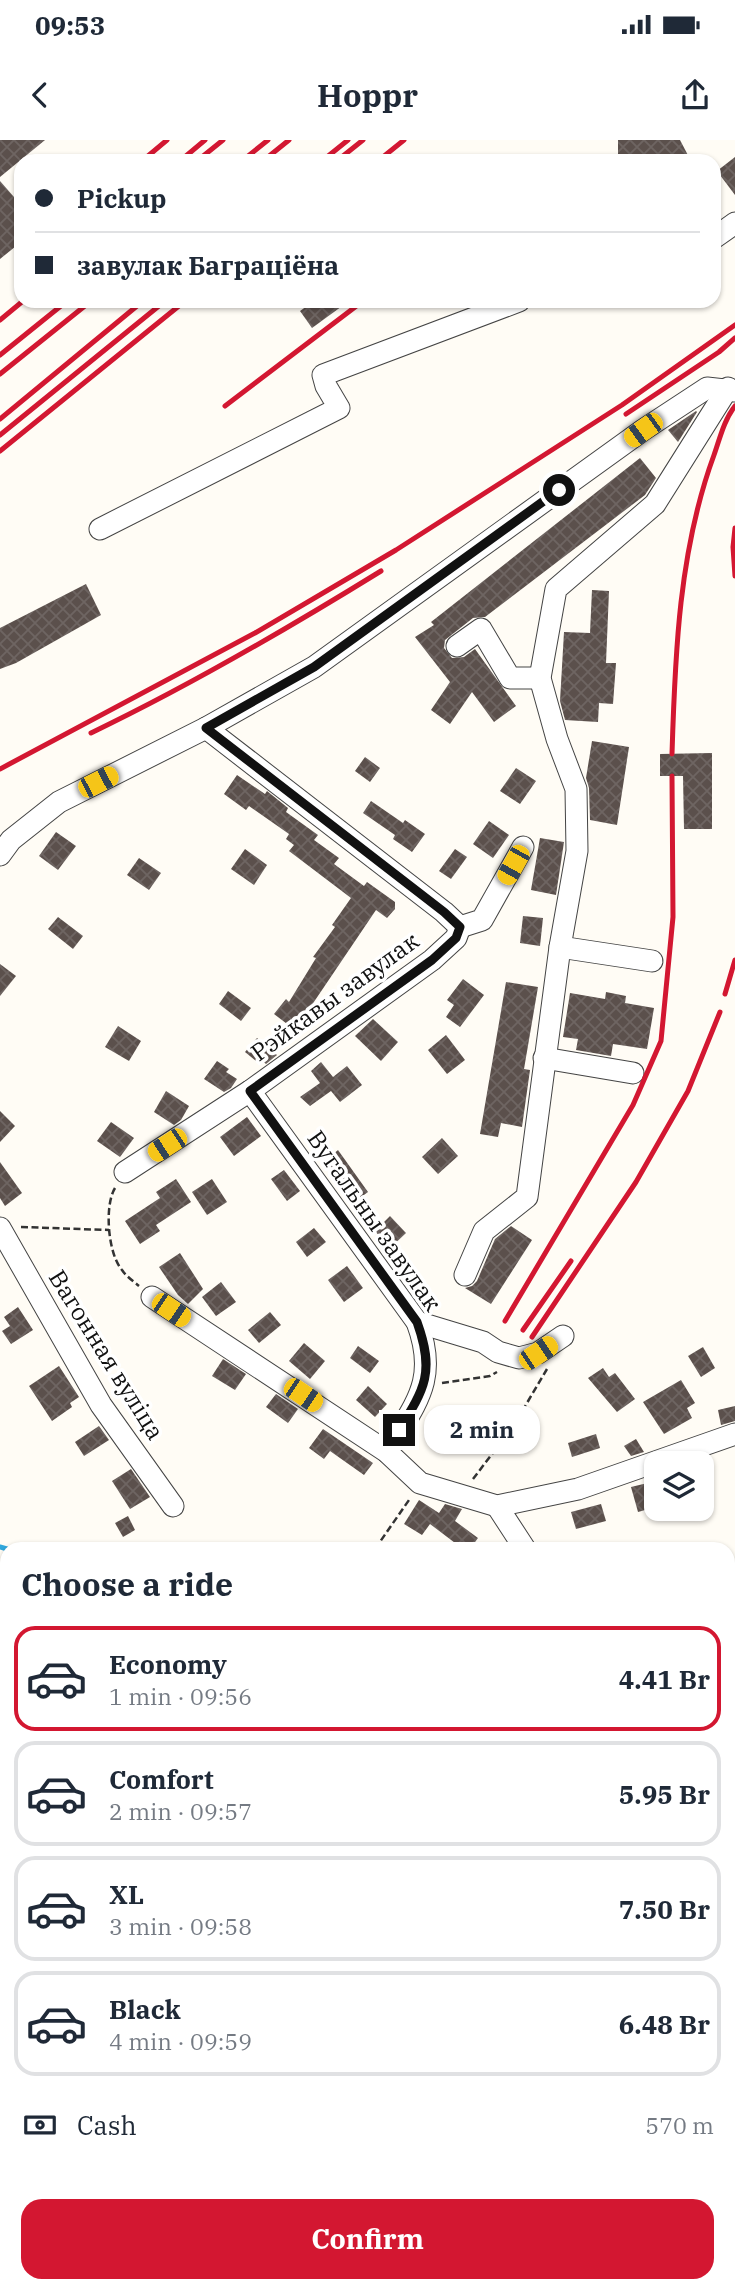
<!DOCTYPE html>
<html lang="en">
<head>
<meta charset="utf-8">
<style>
  :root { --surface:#fff; --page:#f2f2f3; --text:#1f2937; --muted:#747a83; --line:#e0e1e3; --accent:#d31731 }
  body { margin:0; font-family:"IBM Plex Serif",serif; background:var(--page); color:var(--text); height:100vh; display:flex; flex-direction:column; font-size:26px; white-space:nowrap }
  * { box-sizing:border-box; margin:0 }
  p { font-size:23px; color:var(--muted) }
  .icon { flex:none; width:38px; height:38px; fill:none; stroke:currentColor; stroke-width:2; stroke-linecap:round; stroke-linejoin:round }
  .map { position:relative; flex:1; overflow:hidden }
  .drawer { position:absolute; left:0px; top:1402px; width:735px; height:751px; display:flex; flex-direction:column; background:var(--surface); border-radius:21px 21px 0 0; box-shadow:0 2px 5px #0004 }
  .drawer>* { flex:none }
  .top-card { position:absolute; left:14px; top:14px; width:707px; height:154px; border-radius:21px; box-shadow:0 2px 5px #0004; display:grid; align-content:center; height:154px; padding:0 21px; background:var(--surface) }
  .buttons { position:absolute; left:644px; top:1311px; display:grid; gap:14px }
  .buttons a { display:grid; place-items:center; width:70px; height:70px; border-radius:14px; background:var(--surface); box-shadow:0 2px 5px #0004; font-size:35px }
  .end { position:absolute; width:32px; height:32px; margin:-16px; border:9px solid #111; background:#fff; box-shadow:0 0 0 4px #fff }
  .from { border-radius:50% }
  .bubble { position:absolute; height:49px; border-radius:21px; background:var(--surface); box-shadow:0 2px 5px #0004; font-size:23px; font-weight:700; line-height:49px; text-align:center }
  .car { position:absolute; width:21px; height:42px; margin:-21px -10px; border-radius:9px; box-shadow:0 0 5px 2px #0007; background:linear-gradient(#f5c518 24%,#345 0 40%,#f5c518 0 76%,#345 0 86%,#f5c518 0) }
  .top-card b { display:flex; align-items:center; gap:24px; height:66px; font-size:26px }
  .top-card b+b { border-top:2px solid var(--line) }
  .top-card i { width:18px; height:18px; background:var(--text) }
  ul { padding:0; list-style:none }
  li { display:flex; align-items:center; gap:21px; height:105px; margin:0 14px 10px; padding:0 7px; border:4px solid var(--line); border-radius:21px }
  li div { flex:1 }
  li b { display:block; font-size:26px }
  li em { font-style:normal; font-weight:700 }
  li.on { border-color:var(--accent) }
  li>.icon { width:63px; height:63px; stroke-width:1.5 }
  h2 { padding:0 21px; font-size:32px; line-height:84px }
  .pay { display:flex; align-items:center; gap:18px; height:77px; padding:0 21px; font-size:26px }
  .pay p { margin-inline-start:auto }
  .primary-button { display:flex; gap:14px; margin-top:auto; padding:14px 21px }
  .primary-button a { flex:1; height:80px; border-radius:21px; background:var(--accent); color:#fff; font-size:28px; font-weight:700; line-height:80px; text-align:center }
  .status { display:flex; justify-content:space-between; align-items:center; height:49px; padding:0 35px; background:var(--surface); direction:ltr }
  .status svg { height:19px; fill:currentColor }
  header { display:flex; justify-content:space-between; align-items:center; height:91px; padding:0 21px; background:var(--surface); font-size:32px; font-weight:700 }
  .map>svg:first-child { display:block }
</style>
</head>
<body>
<div class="status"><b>09:53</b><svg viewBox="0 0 49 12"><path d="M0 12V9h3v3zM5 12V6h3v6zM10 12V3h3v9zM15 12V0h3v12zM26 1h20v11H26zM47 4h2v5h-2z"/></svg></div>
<header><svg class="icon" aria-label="back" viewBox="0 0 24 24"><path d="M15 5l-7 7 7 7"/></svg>Hoppr<svg class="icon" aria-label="share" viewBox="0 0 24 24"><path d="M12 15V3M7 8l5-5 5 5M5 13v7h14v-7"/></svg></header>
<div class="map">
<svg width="735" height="2152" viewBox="0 0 735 2152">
  <defs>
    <pattern id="building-cross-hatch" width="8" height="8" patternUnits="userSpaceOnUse" patternTransform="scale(1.75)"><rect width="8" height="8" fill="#5b504c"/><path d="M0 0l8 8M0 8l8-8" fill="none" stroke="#6e6562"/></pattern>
  </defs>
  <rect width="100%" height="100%" fill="#fffcf5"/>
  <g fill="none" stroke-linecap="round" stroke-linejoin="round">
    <!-- stream -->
    <g stroke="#31a7dc" stroke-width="5">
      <polyline points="0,1407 7,1409"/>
      <polyline points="728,1543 735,1541"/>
    </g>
  </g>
  <!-- building -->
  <g fill="url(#building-cross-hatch)">
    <polygon points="0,0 45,0 0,37"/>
    <polygon points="618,0 680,0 691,21 618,21"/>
    <polygon points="735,17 735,55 717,31"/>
    <polygon points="0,41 21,65 21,102 0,119"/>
    <polygon points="314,161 349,161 312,188 300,171"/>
    <polygon points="696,271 697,272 678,302 668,290"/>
    <polygon points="640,318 656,338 645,355 485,477 473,478 445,500 444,508 452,518 464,517 475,509 516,566 494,582 472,552 450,584 431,570 450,542 415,497 434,485 431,482"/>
    <polygon points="86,444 101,475 16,523 0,529 0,488"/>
    <polygon points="592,450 609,451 606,523 616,523 613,564 599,563 598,582 565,580 560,561 564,492 590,493"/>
    <polygon points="592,601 629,607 617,685 590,680 589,648 586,638"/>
    <polygon points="712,613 712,689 684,689 683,636 660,636 660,614"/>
    <polygon points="365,617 380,628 370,642 355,631"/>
    <polygon points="516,628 536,641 520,664 500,651"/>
    <polygon points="237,635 265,654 267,651 288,668 286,672 318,695 314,700 339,718 334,724 364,746 367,742 395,762 395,769 387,778 376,770 295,890 274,874 286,859 289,862 316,818 313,817 335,787 332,785 351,758 289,711 294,705 286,699 289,694 249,666 246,670 224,654"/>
    <polygon points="371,661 403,683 405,680 425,694 412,712 393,699 395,695 363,673"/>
    <polygon points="489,681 509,695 493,718 473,704"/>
    <polygon points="56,692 76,706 58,730 39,716"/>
    <polygon points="540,698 564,702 556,755 531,750"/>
    <polygon points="245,709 267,725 254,745 231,729"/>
    <polygon points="455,709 467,717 451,739 439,731"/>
    <polygon points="139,718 161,733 149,750 127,735"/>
    <polygon points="523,776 543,778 540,806 520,803"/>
    <polygon points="58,777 83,796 73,809 48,789"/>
    <polygon points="0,824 16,836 0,856"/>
    <polygon points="463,839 484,855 460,887 446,877 454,865 447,860"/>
    <polygon points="506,842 538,847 524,929 530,930 522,987 501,983 498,997 480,994"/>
    <polygon points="228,851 251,868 241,881 219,864"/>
    <polygon points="606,852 626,856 625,863 654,868 647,909 613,904 611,916 576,910 578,899 563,897 570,853 605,859"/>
    <polygon points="373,879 398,902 381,921 355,896"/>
    <polygon points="118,886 141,901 129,921 105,907"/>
    <polygon points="446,895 465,920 447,934 428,910"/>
    <polygon points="257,898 277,915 266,924 259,918 256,921 245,912"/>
    <polygon points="217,921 229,929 226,932 237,939 231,948 224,952 204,939"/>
    <polygon points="321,922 333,937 347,926 362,945 340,962 331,951 310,966 300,957 320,943 311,931"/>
    <polygon points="166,951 189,966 181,980 174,985 154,972"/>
    <polygon points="0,971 15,986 0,1002"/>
    <polygon points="247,977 261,996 234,1016 220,997"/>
    <polygon points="111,982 134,998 120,1017 97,1001"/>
    <polygon points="442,998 458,1016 438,1034 422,1017"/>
    <polygon points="338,1010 368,1052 357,1060 340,1035 337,1035 325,1021"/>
    <polygon points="0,1022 22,1053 5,1066 0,1058"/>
    <polygon points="284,1030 300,1051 287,1061 271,1039"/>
    <polygon points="176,1039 191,1062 156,1085 160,1091 140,1104 125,1081 160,1058 156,1052"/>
    <polygon points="212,1039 227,1062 207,1075 192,1052"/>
    <polygon points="390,1076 406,1093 386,1112 377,1102 381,1098 375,1091"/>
    <polygon points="511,1086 532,1100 491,1164 465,1148 472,1146 477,1141 495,1099"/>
    <polygon points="314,1088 326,1102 307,1117 296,1102"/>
    <polygon points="180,1113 203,1149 188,1164 178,1155 159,1127"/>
    <polygon points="347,1126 363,1148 344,1162 328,1140"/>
    <polygon points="412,1128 422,1138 410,1150 402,1138"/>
    <polygon points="221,1142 236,1162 216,1176 202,1157"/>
    <polygon points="18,1167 33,1190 11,1204 2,1191 10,1186 4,1177"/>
    <polygon points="270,1172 281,1185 259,1203 248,1190"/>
    <polygon points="304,1203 325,1221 310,1239 289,1221"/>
    <polygon points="358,1206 379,1221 370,1233 350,1218"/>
    <polygon points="703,1207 715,1228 701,1237 688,1216"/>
    <polygon points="223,1219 246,1234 235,1250 212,1236"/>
    <polygon points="59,1226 79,1257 70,1263 72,1267 52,1281 29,1246"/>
    <polygon points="603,1228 609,1237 615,1233 635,1259 617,1272 588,1238"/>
    <polygon points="681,1240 695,1263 687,1268 692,1278 664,1294 643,1262"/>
    <polygon points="368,1246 387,1264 375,1277 356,1260"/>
    <polygon points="276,1254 298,1269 288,1283 266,1267"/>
    <polygon points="735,1266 735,1281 721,1285 718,1270"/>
    <polygon points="99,1286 109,1300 84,1316 75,1302"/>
    <polygon points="323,1289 373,1323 364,1335 330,1311 324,1319 309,1308"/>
    <polygon points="596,1294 600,1308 572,1317 568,1303"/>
    <polygon points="636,1299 644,1312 631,1316 624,1306"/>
    <polygon points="131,1329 150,1357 130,1369 112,1341"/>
    <polygon points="656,1341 656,1367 638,1372 631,1347"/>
    <polygon points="419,1360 439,1373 445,1364 462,1369 455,1381 478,1398 470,1409 463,1409 430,1384 422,1395 404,1384"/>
    <polygon points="601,1364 606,1381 576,1389 571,1372"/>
    <polygon points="128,1376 135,1390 123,1397 115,1383"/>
  </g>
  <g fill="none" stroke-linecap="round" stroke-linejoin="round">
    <!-- minor casing -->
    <g stroke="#444" stroke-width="23">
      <g id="minor">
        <polyline points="714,98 735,83"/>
        <polyline points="100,389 339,268 326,246 323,235 519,161"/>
        <polyline points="457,506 481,489 510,538 540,538"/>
        <polyline points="0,715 11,700 59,662 206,588 314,527 643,290 707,248 735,251"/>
        <polyline points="460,787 482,780 523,707"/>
        <polyline points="560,807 652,821"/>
        <polyline points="544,918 633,933"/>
        <path d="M 250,951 L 417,1182 C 439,1241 415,1263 387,1312"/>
        <polyline points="125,1032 250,951 432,820 456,798 460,787 444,772 206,588"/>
        <polyline points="0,1088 101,1265 173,1366"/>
        <polyline points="465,1135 484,1091 527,1057 560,807 577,711 576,649 557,599 540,538 556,449 655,364 728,248"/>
        <polyline points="152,1157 387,1312 420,1343 497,1366 578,1349 735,1294"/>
        <polyline points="417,1182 483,1202 498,1212 519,1218 538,1213 563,1196"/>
        <polyline points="497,1366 525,1409"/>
        <polyline points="728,1493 735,1489"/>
        <polyline points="0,1726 7,1727"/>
        <polyline points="728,1946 735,1948"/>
        <polyline points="728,2087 735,2077"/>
        <polyline points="576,2146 581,2152"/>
        <polyline points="45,2152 46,2146"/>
        <polyline points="404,2152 413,2146"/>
        <polyline points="681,2152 686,2146"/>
      </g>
    </g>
    <!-- major casing -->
    <g stroke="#222" stroke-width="30">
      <g id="major">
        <polyline points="0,2013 7,2014"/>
        <polyline points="366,2146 371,2152"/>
      </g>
    </g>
    <!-- path -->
    <g stroke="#333" stroke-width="2.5" stroke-dasharray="7 3.5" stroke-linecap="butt">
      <path d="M 115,1048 C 104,1066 108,1114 122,1130 C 126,1136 133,1141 139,1146"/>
      <polyline points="21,1087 109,1090"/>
      <polyline points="442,1243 490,1236 497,1232"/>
      <polyline points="473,1339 514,1285 547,1229"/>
      <polyline points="375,1409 409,1360"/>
    </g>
    <!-- minor -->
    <use href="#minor" stroke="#fff" stroke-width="21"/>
    <!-- major -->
    <use href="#major" stroke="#ffcc65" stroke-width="28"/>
    <!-- rail -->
    <g stroke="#d31731" stroke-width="5">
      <polyline points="343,16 363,0"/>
      <polyline points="142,21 167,0"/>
      <polyline points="180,21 205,0"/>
      <polyline points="197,21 223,0"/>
      <polyline points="242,21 268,0"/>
      <polyline points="263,21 289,0"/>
      <polyline points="322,21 348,0"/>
      <polyline points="378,21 404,0"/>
      <polyline points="0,180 23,161"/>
      <polyline points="0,215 67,161"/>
      <polyline points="0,234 91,161"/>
      <polyline points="225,266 363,161"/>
      <polyline points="626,274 719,212 735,198"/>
      <polyline points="0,279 143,161"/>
      <polyline points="0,295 165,161"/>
      <polyline points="0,311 185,161"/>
      <polyline points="735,388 733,407 735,436"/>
      <path d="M 91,593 C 191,545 287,489 381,431"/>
      <path d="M 672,614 C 675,514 679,410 714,315 C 720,298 724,280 735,266"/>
      <polyline points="0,629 255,493 396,410 622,265 735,185"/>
      <polyline points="725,854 735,820"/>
      <polyline points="505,1181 633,965 661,901 673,777 672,636"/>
      <polyline points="523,1190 571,1121"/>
      <polyline points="532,1197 636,1042 688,951 720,872"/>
    </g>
  </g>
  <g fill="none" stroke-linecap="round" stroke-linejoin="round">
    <!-- route -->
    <path stroke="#111" stroke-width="9" d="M 399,1290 C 425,1248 435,1232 417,1182 L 250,951 L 432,820 L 456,798 L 460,787 L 444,772 L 206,588 L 314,527 L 559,350"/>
  </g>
  <g text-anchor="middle" stroke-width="7" stroke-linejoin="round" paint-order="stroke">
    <!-- street labels -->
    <g font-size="24" fill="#111" stroke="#fff">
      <text transform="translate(335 857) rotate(-36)" y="8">Рэйкавы завулак</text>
      <text transform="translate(374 1081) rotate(55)" y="8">Вугальны завулак</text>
      <text transform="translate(106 1215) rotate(58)" y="8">Вагонная вуліца</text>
    </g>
  </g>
</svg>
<div class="buttons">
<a><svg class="icon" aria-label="layers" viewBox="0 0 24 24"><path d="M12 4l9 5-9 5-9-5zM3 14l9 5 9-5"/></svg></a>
</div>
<i class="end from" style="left:559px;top:350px"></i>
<i class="end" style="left:399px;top:1290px"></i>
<div class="bubble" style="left:424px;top:1265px;width:116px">2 min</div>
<i class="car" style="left:643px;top:290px;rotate:234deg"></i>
<i class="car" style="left:98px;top:642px;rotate:63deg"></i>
<i class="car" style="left:513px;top:725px;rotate:209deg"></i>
<i class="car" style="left:167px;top:1005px;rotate:237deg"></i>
<i class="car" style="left:171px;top:1170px;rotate:124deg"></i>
<i class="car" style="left:538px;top:1213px;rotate:56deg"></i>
<i class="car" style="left:303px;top:1255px;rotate:124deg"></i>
<div class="top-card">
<b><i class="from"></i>Pickup</b>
<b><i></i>завулак Баграціёна</b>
</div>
<section class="drawer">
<h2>Choose a ride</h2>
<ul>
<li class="on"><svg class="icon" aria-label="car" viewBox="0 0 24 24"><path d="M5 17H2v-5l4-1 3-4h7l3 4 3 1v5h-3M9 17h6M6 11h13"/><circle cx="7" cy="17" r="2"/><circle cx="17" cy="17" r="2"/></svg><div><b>Economy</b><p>1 min · 09:56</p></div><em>4.41 Br</em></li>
<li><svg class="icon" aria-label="car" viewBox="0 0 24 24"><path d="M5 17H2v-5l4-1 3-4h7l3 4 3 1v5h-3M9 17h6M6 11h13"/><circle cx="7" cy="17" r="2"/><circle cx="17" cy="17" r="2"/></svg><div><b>Comfort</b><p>2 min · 09:57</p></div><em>5.95 Br</em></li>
<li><svg class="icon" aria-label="car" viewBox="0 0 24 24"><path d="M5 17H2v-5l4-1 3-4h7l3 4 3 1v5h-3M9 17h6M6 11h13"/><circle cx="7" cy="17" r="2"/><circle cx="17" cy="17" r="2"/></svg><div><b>XL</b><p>3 min · 09:58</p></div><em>7.50 Br</em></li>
<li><svg class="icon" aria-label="car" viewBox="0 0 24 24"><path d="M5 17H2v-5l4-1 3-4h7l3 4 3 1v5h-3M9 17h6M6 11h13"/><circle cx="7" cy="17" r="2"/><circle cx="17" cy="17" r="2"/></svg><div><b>Black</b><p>4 min · 09:59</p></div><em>6.48 Br</em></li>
</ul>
<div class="pay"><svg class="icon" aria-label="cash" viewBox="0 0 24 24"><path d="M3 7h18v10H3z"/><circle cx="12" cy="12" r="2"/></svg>Cash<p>570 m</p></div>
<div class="primary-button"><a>Confirm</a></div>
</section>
</div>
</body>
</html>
